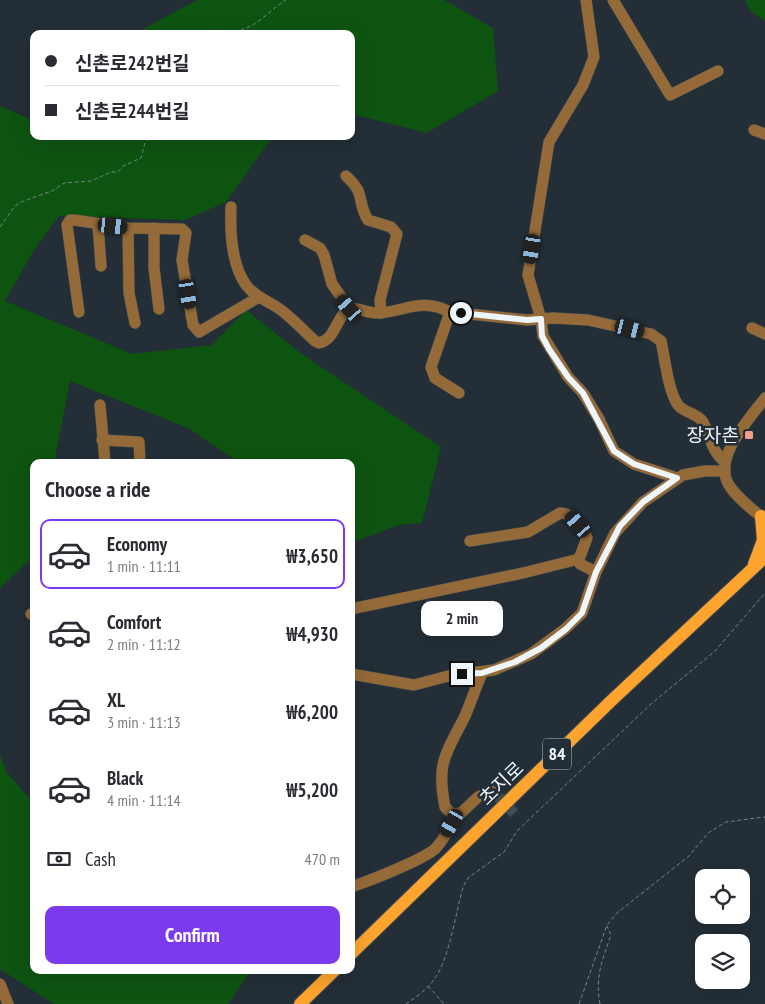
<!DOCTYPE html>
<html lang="en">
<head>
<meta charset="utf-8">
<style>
  :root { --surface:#fff; --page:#f7f7f7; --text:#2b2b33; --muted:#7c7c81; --line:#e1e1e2; --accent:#7c3aed }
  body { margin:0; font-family:"PT Sans Narrow","Noto Sans KR",sans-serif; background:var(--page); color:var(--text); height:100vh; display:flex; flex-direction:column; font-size:19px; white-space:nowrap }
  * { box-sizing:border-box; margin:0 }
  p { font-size:16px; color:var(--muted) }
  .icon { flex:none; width:28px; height:28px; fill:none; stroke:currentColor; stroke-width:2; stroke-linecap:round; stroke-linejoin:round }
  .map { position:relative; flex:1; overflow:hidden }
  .details { position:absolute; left:30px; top:459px; width:325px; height:515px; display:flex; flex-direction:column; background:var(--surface); border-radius:10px; box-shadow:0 5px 20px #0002 }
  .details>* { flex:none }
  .hud { position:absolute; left:30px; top:30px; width:325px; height:110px; border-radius:10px; box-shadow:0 5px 20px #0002; display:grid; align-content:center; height:110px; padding:0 15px; background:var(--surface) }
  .fabs { position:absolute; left:695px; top:869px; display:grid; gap:10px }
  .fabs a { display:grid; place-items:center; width:55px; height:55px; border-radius:10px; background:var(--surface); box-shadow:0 5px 20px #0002; font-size:25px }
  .end { position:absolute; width:22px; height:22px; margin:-11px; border:6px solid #eef5fb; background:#111; box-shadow:0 0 0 2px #111 }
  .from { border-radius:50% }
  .bubble { position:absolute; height:35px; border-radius:10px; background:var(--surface); box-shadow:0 5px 20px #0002; font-size:16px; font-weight:700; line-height:35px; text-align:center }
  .car { position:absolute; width:15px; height:30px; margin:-15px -8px; border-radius:6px; box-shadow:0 0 4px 1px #0007; background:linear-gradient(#222 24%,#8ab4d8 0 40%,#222 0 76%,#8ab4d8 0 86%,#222 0) }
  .hud b { display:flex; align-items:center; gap:18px; height:48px; font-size:19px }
  .hud b+b { border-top:1px solid var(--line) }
  .hud i { width:12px; height:12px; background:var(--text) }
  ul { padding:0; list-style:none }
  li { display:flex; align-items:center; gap:15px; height:70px; margin:0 10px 8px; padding:0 5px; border:2px solid transparent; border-radius:10px }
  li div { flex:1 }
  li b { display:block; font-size:19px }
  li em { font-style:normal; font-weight:700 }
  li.current { border-color:var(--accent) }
  li>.icon { width:45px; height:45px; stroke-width:1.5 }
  h2 { padding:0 15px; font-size:22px; line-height:60px }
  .pay { display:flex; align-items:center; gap:12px; height:55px; padding:0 15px; font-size:19px }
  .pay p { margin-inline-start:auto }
  .action { display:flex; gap:10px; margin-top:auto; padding:10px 15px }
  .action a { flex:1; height:58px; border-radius:10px; background:var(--accent); color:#fff; font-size:20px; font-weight:700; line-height:58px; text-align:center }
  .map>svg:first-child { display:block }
</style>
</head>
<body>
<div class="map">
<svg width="765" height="1004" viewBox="0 0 765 1004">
  <rect width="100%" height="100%" fill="#232e37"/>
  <!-- green -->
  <g fill="#0e5411">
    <polygon points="197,0 444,0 493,28 498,91 427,133 351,114 351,34 134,34"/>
    <polygon points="745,0 765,0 765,21 750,11"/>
    <polygon points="0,106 32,120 34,118 34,136 273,136 226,202 185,220 59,216 34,250 5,301 132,354 212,345 246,310 302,354 441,447 422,523 399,525 351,543 351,462 238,462 188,428 70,381 56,453 57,462 34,462 34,556 0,588"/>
    <polygon points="0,755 7,773 34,803 34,970 245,970 248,975 228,1004 54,1004 0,969"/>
  </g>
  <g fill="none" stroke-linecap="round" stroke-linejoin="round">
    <!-- minor-tunnel -->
    <polyline stroke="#414c54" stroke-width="11" stroke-dasharray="11 5.5" stroke-linecap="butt" points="495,794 517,816"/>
    <!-- minor casing -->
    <g stroke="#3f4a52" stroke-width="12">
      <g id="minor">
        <polyline points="586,0 594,57 583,85 549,142 528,275 541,319 543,336 568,377 583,393 599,419 614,451 634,464 677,478"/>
        <polyline points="613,0 670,95 718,71"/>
        <polyline points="754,130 765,134"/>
        <path d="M 346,176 C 367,195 356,201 368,220 L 391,227 L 397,234 L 380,300 L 381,313"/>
        <path d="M 231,207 C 230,231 231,264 246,285 C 255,297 270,302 281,310 C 293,319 304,331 315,341 L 319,343 C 336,339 336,317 349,308 C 360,308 369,314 380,313 C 409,310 421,298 450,312 L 527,320 L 553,318 L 588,320 L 651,334 L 661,341 C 665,358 668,391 678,405 C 684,413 697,413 703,422 C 711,437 711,451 725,462"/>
        <polyline points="98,225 101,266"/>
        <polyline points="128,228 129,293 135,323"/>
        <polyline points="154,228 154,268 159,309"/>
        <polyline points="305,240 320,248 324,255 332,284 349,308"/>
        <polyline points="79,312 67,225 70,220 74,220 128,228 182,229 186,233 182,260 193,325 199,332 259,297"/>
        <polyline points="450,312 431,367 435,378 459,393"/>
        <polyline points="752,328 765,334"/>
        <path d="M 765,398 C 750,418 712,458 729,485 C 737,498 753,510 765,520"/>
        <polyline points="100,405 105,462"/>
        <polyline points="102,440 139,442 140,462"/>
        <path d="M 470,541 L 528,532 L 560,513 C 572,512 583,528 587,538 L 579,559 L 580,564 L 596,572"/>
        <polyline points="351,609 523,573 579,559"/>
        <polyline points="31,614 34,615"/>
        <path d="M 482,673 C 476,687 471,702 465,716 C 446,754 436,762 445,807 L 452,814 L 461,813 L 478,797 L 491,791 L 495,794"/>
        <polyline points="351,674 414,685 452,675 494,670 531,654 565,629 582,613 596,572 615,533 643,502 683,475 705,471 725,471"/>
        <path d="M 351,887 C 369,881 425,859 436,848 C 445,838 451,826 456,814"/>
        <polyline points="0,984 8,1004"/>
      </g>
    </g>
    <!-- major casing -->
    <g stroke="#3f4a52" stroke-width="14">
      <g id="major">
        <polyline points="754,564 763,540 761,516"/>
        <polyline points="351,954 611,701 765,557"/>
        <polyline points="300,1004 335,970"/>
      </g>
    </g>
    <!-- path -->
    <g stroke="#788189" stroke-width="1" stroke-dasharray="4 2.5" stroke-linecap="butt">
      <path d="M 209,34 C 217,27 226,32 236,31 C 257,28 269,10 286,0"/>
      <polyline points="0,227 15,206 21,202 52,191 64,183 91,181 111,172 118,172 123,166 141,158 145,143 150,136"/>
      <polyline points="428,986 444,1004"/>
      <path d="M 406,1004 C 416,997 428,989 435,978 C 449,959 456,912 463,887 L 468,878 L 504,852 L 517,831 L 651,704 L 715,651 L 765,593"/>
      <polyline points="579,1004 607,925 617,913 689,856 708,833 726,822 765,817"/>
      <path d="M 600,1004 C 595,976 602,961 611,935 L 607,926"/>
    </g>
    <!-- minor -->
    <use href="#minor" stroke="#946a39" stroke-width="11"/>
    <!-- major -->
    <use href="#major" stroke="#fca42d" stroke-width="12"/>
  </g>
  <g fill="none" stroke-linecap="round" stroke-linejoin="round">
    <!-- route -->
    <polyline stroke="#eef5fb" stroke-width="6" points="461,313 527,320 541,319 542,336 549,349 568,377 583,393 614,451 634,464 677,478 643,502 620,526 596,572 582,613 566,629 541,648 515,662 482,673 462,674"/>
  </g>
  <!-- markers -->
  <rect fill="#f49d8c" stroke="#232e37" stroke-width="2" x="744" y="430" width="10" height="10" rx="2.5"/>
  <g text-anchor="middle" stroke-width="5" stroke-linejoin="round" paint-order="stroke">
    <!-- shield labels -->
    <rect fill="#232e37" stroke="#b1b9c0" stroke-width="1" x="543" y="738.5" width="28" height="31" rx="4"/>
    <g font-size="18" font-weight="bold" fill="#eef5fb">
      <text x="557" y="760">84</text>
    </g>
    <!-- poi labels -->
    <g font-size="19" fill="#eef5fb" stroke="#232e37" text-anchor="end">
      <text x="739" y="442">장자촌</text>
    </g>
    <!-- street labels -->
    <g font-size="19" fill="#eef5fb" stroke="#232e37">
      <text transform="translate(501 783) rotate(-44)" y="7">초지로</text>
    </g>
  </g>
</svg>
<div class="fabs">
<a><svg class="icon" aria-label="locate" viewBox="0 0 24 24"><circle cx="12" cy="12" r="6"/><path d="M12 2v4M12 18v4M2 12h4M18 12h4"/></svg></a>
<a><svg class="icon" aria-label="layers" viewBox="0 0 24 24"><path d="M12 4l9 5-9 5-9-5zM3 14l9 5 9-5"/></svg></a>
</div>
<i class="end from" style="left:461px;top:313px"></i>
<i class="end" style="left:462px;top:674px"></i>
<div class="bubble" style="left:421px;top:601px;width:82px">2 min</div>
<i class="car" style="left:113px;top:226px;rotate:96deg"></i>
<i class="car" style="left:532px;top:249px;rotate:189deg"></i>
<i class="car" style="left:188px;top:294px;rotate:171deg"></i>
<i class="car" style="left:349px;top:308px;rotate:319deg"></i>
<i class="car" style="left:630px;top:329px;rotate:104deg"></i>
<i class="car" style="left:578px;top:524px;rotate:319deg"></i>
<i class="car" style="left:452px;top:823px;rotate:210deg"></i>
<div class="hud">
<b><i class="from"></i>신촌로242번길</b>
<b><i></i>신촌로244번길</b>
</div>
<section class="details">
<h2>Choose a ride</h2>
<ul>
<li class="current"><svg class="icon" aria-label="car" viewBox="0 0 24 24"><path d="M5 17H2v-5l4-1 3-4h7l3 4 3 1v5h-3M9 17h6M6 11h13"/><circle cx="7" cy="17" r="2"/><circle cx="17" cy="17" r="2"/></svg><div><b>Economy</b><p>1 min · 11:11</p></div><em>₩3,650</em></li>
<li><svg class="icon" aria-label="car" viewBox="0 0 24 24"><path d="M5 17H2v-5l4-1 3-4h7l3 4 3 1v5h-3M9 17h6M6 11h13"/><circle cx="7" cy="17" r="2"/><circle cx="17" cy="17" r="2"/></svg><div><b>Comfort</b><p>2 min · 11:12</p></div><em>₩4,930</em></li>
<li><svg class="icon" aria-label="car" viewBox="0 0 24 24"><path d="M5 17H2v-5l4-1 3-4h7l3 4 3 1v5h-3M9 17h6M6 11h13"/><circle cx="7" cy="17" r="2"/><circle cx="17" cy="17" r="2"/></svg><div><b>XL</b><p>3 min · 11:13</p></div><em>₩6,200</em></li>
<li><svg class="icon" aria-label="car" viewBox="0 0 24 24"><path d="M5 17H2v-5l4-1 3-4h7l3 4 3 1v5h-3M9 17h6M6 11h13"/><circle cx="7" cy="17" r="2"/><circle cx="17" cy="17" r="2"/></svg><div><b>Black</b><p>4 min · 11:14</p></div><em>₩5,200</em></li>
</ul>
<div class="pay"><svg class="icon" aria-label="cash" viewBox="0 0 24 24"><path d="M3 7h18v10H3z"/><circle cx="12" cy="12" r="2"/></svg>Cash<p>470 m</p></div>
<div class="action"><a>Confirm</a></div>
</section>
</div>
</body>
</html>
